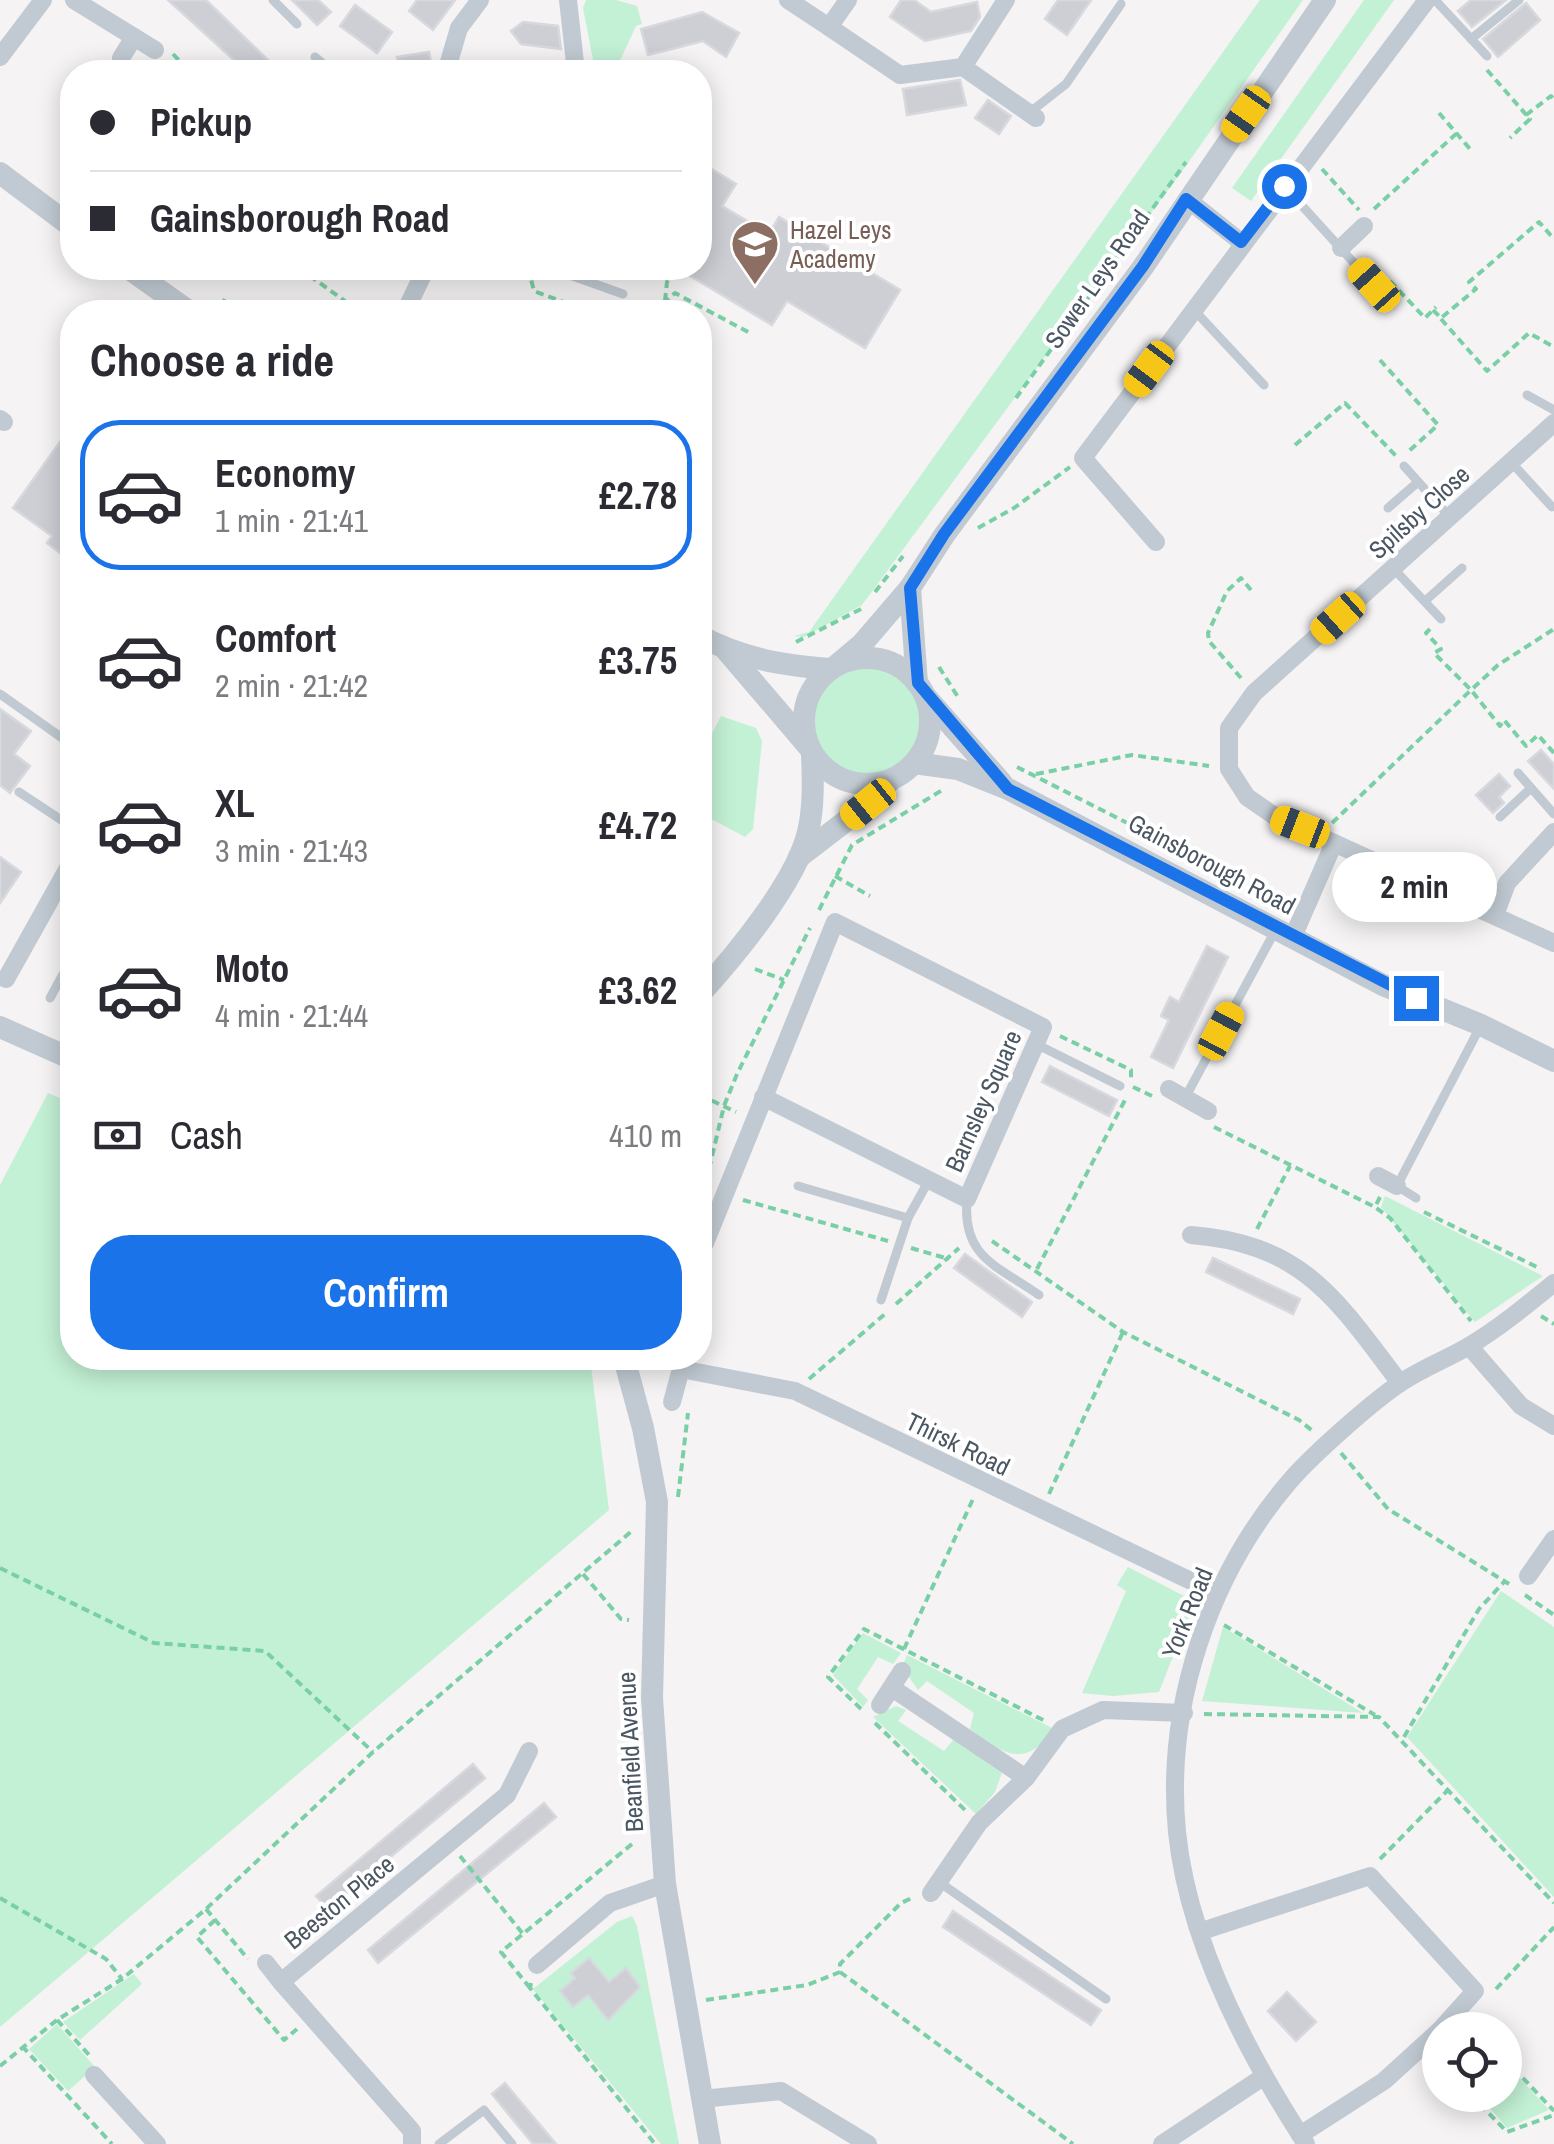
<!DOCTYPE html>
<html lang="en">
<head>
<meta charset="utf-8">
<style>
  :root { --surface:#fff; --page:#f2f2f3; --text:#2b2b33; --muted:#7c7c81; --line:#e1e1e2; --accent:#1a73e8 }
  body { margin:0; font-family:"Archivo Narrow",sans-serif; background:var(--page); color:var(--text); height:100vh; display:flex; flex-direction:column; font-size:38px; white-space:nowrap }
  * { box-sizing:border-box; margin:0 }
  p { font-size:32px; color:var(--muted) }
  .icon { flex:none; width:55px; height:55px; fill:none; stroke:currentColor; stroke-width:2; stroke-linecap:round; stroke-linejoin:round }
  .map { position:relative; flex:1; overflow:hidden }
  .side { position:absolute; left:60px; top:300px; width:652px; height:1070px; display:flex; flex-direction:column; background:var(--surface); border-radius:40px; box-shadow:0 5px 25px #0003 }
  .side>* { flex:none }
  .top-card { position:absolute; left:60px; top:60px; width:652px; height:220px; border-radius:40px; box-shadow:0 5px 25px #0003; display:grid; align-content:center; height:220px; padding:0 30px; background:var(--surface) }
  .controls { position:absolute; left:1422px; top:2012px; display:grid; gap:20px }
  .controls a { display:grid; place-items:center; width:100px; height:100px; border-radius:50%; background:var(--surface); box-shadow:0 5px 25px #0003; font-size:50px }
  .end { position:absolute; width:45px; height:45px; margin:-22px; border:12px solid #1a73e8; background:#fff; box-shadow:0 0 0 5px #fff }
  .from { border-radius:50% }
  .bubble { position:absolute; height:70px; border-radius:35px; background:var(--surface); box-shadow:0 5px 25px #0003; font-size:32px; font-weight:800; line-height:70px; text-align:center }
  .car { position:absolute; width:30px; height:60px; margin:-30px -15px; border-radius:12px; box-shadow:0 0 8px 2px #0007; background:linear-gradient(#f5c518 24%,#345 0 40%,#f5c518 0 76%,#345 0 86%,#f5c518 0) }
  .top-card b { display:flex; align-items:center; gap:35px; height:95px; font-size:38px }
  .top-card b+b { border-top:2px solid var(--line) }
  .top-card i { width:25px; height:25px; background:var(--text) }
  ul { padding:0; list-style:none }
  li { display:flex; align-items:center; gap:30px; height:150px; margin:0 20px 15px; padding:0 10px; border:5px solid transparent; border-radius:40px }
  li div { flex:1 }
  li b { display:block; font-size:38px }
  li em { font-style:normal; font-weight:800 }
  li.on { border-color:var(--accent) }
  li>.icon { width:90px; height:90px; stroke-width:1.5 }
  h2 { padding:0 30px; font-size:45px; line-height:120px }
  .pay { display:flex; align-items:center; gap:25px; height:110px; padding:0 30px; font-size:38px }
  .pay p { margin-inline-start:auto }
  .button { display:flex; gap:20px; margin-top:auto; padding:20px 30px }
  .button a { flex:1; height:115px; border-radius:40px; background:var(--accent); color:#fff; font-size:40px; font-weight:800; line-height:115px; text-align:center }
  .map>svg:first-child { display:block }
</style>
</head>
<body>
<div class="map">
<svg width="1554" height="2144" viewBox="0 0 1554 2144">
  <rect width="100%" height="100%" fill="#f5f3f3"/>
  <!-- green -->
  <g fill="#c3f1d5">
    <polygon points="586,0 616,0 637,6 642,24 636,26 617,67 598,65 593,60 583,8"/>
    <polygon points="1260,0 1303,0 1185,167 862,605 804,637 794,636 809,632"/>
    <polygon points="1364,0 1394,0 1251,201 1232,188"/>
    <circle cx="867" cy="721" r="53"/>
    <polygon points="721,716 756,728 762,741 753,829 745,837 700,813 700,757"/>
    <polygon points="48,1093 72,1103 72,1358 590,1358 609,1510 0,2027 0,1185"/>
    <polygon points="1385,1196 1543,1276 1475,1322 1381,1207"/>
    <polygon points="1128,1567 1184,1596 1190,1613 1159,1692 1113,1696 1082,1693 1126,1591 1117,1585"/>
    <polygon points="1501,1591 1554,1627 1554,1897 1407,1737"/>
    <polygon points="1223,1627 1363,1713 1202,1701"/>
    <polygon points="863,1633 901,1653 893,1664 878,1657 857,1689 868,1700 863,1707 833,1675"/>
    <path d="M 907,1655 L 1054,1729 C 1024,1771 1003,1753 970,1729 L 974,1713 L 927,1681 L 918,1690 L 902,1667 Z"/>
    <polygon points="896,1706 906,1710 898,1721 944,1751 954,1739 1002,1773 995,1792 976,1814 873,1717"/>
    <polygon points="632,1916 637,1926 679,2144 661,2144 533,1989 617,1922"/>
    <polygon points="134,1974 142,1984 80,2040 63,2022"/>
    <polygon points="57,2024 95,2067 68,2091 29,2049"/>
    <polygon points="1505,2062 1549,2110 1507,2128 1482,2099 1486,2095 1505,2095"/>
  </g>
  <!-- building -->
  <g fill="#cdcfd5" stroke="#d7d9de" stroke-width="2.5">
    <polygon points="168,0 206,0 271,63 262,72 247,72"/>
    <polygon points="292,0 318,0 331,12 317,25"/>
    <polygon points="417,0 455,0 433,30 409,11"/>
    <polygon points="901,0 914,0 931,12 977,2 980,17 971,31 925,41 890,17"/>
    <polygon points="1058,0 1091,0 1067,35 1045,19"/>
    <polygon points="1471,0 1506,0 1472,27 1458,11"/>
    <polygon points="1526,3 1540,20 1498,57 1483,39"/>
    <polygon points="355,5 392,32 377,53 340,26"/>
    <polygon points="702,12 739,33 726,57 703,41 648,55 641,29"/>
    <polygon points="523,22 558,26 561,49 521,44 511,31"/>
    <polygon points="429,52 432,69 399,72 397,57"/>
    <polygon points="960,80 966,105 907,115 903,89"/>
    <polygon points="988,100 1011,116 999,134 975,118"/>
    <polygon points="700,162 736,184 722,206 769,234 779,217 900,290 865,348 787,301 772,325 677,268 700,268"/>
    <polygon points="72,425 72,562 47,543 52,536 13,508"/>
    <polygon points="0,709 31,731 14,754 30,766 10,793 0,785"/>
    <polygon points="1541,750 1554,764 1554,789 1528,761"/>
    <polygon points="1499,774 1510,786 1499,797 1504,803 1493,813 1476,795"/>
    <polygon points="0,857 21,872 0,903"/>
    <polygon points="1207,946 1228,957 1173,1068 1151,1057 1169,1020 1161,1016 1170,997 1179,1002"/>
    <polygon points="1050,1066 1117,1100 1109,1116 1042,1082"/>
    <polygon points="965,1254 1032,1302 1022,1317 954,1268"/>
    <polygon points="1213,1258 1300,1299 1293,1314 1206,1272"/>
    <polygon points="473,1764 485,1778 328,1909 316,1896"/>
    <polygon points="544,1803 556,1817 378,1963 368,1950"/>
    <polygon points="953,1911 1101,2010 1091,2025 943,1927"/>
    <polygon points="589,1958 609,1982 626,1968 640,1987 608,2020 588,1995 573,2007 560,1991 575,1978 571,1973"/>
    <polygon points="1287,1992 1316,2022 1296,2041 1268,2011"/>
    <polygon points="505,2083 556,2144 533,2144 492,2094"/>
  </g>
  <g fill="none" stroke-linecap="round" stroke-linejoin="round">
    <!-- path -->
    <g stroke="#7ad0a6" stroke-width="4" stroke-dasharray="8 5" stroke-linecap="butt">
      <polyline points="173,54 190,72"/>
      <polyline points="1487,70 1530,119 1510,138"/>
      <polyline points="1439,113 1470,149"/>
      <polyline points="1526,115 1551,96 1554,100"/>
      <polyline points="1322,169 1359,210"/>
      <polyline points="1374,209 1457,133"/>
      <polyline points="299,268 360,312"/>
      <polyline points="528,268 534,291 591,312"/>
      <polyline points="1390,281 1425,318 1436,307"/>
      <polyline points="665,301 667,282 675,271"/>
      <polyline points="1433,310 1441,318 1476,289 1469,282 1539,222 1554,239"/>
      <polyline points="217,312 225,299"/>
      <polyline points="653,312 675,293 750,333"/>
      <polyline points="1441,319 1487,371 1529,333 1554,347"/>
      <polyline points="1380,360 1438,425 1409,451"/>
      <polyline points="1016,398 1186,162"/>
      <polyline points="1295,445 1345,403 1397,457"/>
      <polyline points="978,528 1014,508 1070,467"/>
      <polyline points="875,592 903,556"/>
      <polyline points="1430,629 1426,633 1441,649 1434,653 1471,690 1498,665 1554,629"/>
      <polyline points="796,642 863,608"/>
      <polyline points="939,667 958,697"/>
      <polyline points="1241,678 1209,641 1208,633 1227,591 1241,578 1251,590"/>
      <polyline points="1017,767 1285,903"/>
      <polyline points="1036,774 1132,755 1209,766"/>
      <polyline points="1332,823 1471,690 1500,726 1504,720 1526,746 1538,735 1554,753"/>
      <polyline points="835,876 870,896"/>
      <polyline points="819,910 852,845 944,789"/>
      <polyline points="755,969 784,980"/>
      <polyline points="1060,1036 1131,1070 1131,1078"/>
      <polyline points="1133,1087 1152,1096"/>
      <polyline points="700,1095 736,1112"/>
      <polyline points="1214,1127 1375,1207"/>
      <polyline points="703,1194 724,1106 737,1074 810,928"/>
      <polyline points="1380,1197 1375,1207 1390,1218 1471,1321"/>
      <polyline points="743,1200 888,1241"/>
      <polyline points="1424,1212 1541,1269"/>
      <polyline points="1257,1229 1290,1166"/>
      <polyline points="992,1241 1123,1332 1299,1420 1314,1432"/>
      <polyline points="911,1248 949,1259"/>
      <polyline points="1037,1269 1125,1100"/>
      <polyline points="896,1304 959,1248"/>
      <polyline points="1541,1316 1554,1324"/>
      <polyline points="809,1379 885,1314"/>
      <polyline points="1341,1453 1388,1509 1509,1584"/>
      <polyline points="1049,1494 1123,1332"/>
      <polyline points="678,1497 688,1413"/>
      <polyline points="0,1568 154,1643 265,1651 373,1752"/>
      <polyline points="583,1574 621,1619 629,1620"/>
      <polyline points="1525,1595 1554,1615"/>
      <polyline points="1224,1625 1375,1715"/>
      <polyline points="904,1649 973,1499"/>
      <polyline points="861,1709 828,1677 864,1629 1047,1722"/>
      <polyline points="1204,1714 1379,1717 1554,1903"/>
      <polyline points="875,1723 965,1810"/>
      <polyline points="1404,1737 1479,1609 1504,1582"/>
      <polyline points="460,1856 523,1934"/>
      <polyline points="1380,1859 1449,1789"/>
      <polyline points="0,1898 106,1959 122,1979"/>
      <polyline points="206,1909 248,1959"/>
      <polyline points="215,1920 197,1937 284,2040 297,2029"/>
      <polyline points="840,1972 1073,2144"/>
      <polyline points="531,1983 530,1988 655,2144"/>
      <polyline points="530,1988 501,1952 632,1844"/>
      <polyline points="1496,1989 1554,1927"/>
      <polyline points="706,2000 807,1985 840,1972 840,1964 901,1903 914,1897"/>
      <polyline points="57,2020 91,2057"/>
      <polyline points="22,2046 112,2144"/>
      <polyline points="1505,2059 1554,2111"/>
      <polyline points="0,2066 57,2020 122,1979 206,1909 373,1752 633,1530"/>
      <polyline points="1471,2095 1507,2132 1554,2115"/>
    </g>
    <!-- service -->
    <g stroke="#c1cad2" stroke-width="9">
      <polyline points="273,0 297,24"/>
      <polyline points="1435,0 1487,56"/>
      <polyline points="1471,39 1519,0"/>
      <polyline points="315,57 333,72"/>
      <polyline points="1029,113 1066,84 1121,4"/>
      <polyline points="1285,187 1374,285"/>
      <polyline points="550,268 623,294"/>
      <polyline points="1194,310 1264,385"/>
      <polyline points="1527,395 1554,410"/>
      <polyline points="1512,463 1552,507"/>
      <polyline points="1404,466 1449,516"/>
      <polyline points="1388,508 1418,482"/>
      <polyline points="1393,568 1441,619"/>
      <polyline points="1425,601 1462,568"/>
      <polyline points="0,694 72,745"/>
      <polyline points="1518,773 1554,814"/>
      <polyline points="19,792 72,827"/>
      <polyline points="1500,817 1531,788"/>
      <polyline points="50,998 72,958"/>
      <polyline points="1036,1044 1120,1086"/>
      <polyline points="1185,1098 1275,931"/>
      <polyline points="798,1186 908,1218"/>
      <polyline points="1416,1198 1397,1186 1480,1027"/>
      <path d="M 967,1199 C 962,1257 996,1265 1039,1295"/>
      <polyline points="881,1300 908,1218 929,1180"/>
      <polyline points="939,1882 1106,1999"/>
      <polyline points="439,2144 484,2110 512,2144"/>
    </g>
    <!-- minor -->
    <g stroke="#c1cad2" stroke-width="18">
      <polyline points="74,0 155,50"/>
      <polyline points="568,0 576,72"/>
      <polyline points="788,0 829,27 848,0"/>
      <polyline points="829,27 900,75 963,67 1036,118"/>
      <polyline points="0,57 43,0"/>
      <polyline points="121,58 134,37"/>
      <polyline points="963,67 1006,0"/>
      <polyline points="446,72 459,28 480,0"/>
      <polyline points="1187,199 1241,242"/>
      <polyline points="1341,248 1364,226"/>
      <polyline points="405,312 426,268"/>
      <polyline points="0,419 4,422"/>
      <polyline points="1156,542 1083,458 1427,0"/>
      <polyline points="1334,843 1276,817 1247,797 1229,769 1229,728 1254,693 1554,423"/>
      <polyline points="1495,915 1507,883 1554,832"/>
      <polyline points="1293,937 1334,843 1554,943"/>
      <polyline points="6,979 72,861"/>
      <polyline points="1169,1089 1208,1111"/>
      <polyline points="1378,1176 1397,1186"/>
      <path d="M 1191,1235 C 1304,1244 1337,1300 1400,1383"/>
      <polyline points="700,1245 705,1243 835,922 1043,1027 967,1199 763,1097"/>
      <polyline points="1469,1346 1521,1406 1554,1426"/>
      <polyline points="683,1358 681,1369 795,1391 1216,1593"/>
      <polyline points="672,1402 681,1369"/>
      <polyline points="1528,1576 1554,1539"/>
      <polyline points="892,1688 1026,1778"/>
      <polyline points="880,1705 902,1671"/>
      <polyline points="931,1893 979,1823 1026,1778 1062,1729 1103,1710 1184,1713"/>
      <polyline points="1202,1931 1370,1876 1475,1991 1440,2030"/>
      <polyline points="266,1963 281,1982"/>
      <polyline points="537,1965 610,1903 665,1884"/>
      <polyline points="94,2075 157,2144"/>
      <polyline points="702,2099 781,2091 868,2144"/>
      <polyline points="1300,2135 1384,2081 1440,2030"/>
      <polyline points="412,2144 412,2131 281,1982 507,1795 529,1751"/>
      <polyline points="1162,2144 1263,2077"/>
      <path d="M 1306,2144 C 1248,2055 1188,1940 1177,1832 C 1165,1707 1208,1577 1289,1482 C 1311,1456 1374,1400 1402,1382 C 1423,1368 1447,1359 1469,1346 C 1499,1328 1527,1305 1554,1283"/>
    </g>
    <!-- tertiary -->
    <g stroke="#c1cad2" stroke-width="22">
      <polyline points="0,173 72,227"/>
      <polyline points="128,268 190,312"/>
      <polyline points="910,588 917,683"/>
      <path d="M 700,636 C 743,659 782,665 830,669"/>
      <polyline points="726,650 808,746"/>
      <circle cx="867" cy="721" r="63"/>
      <polyline points="837,665 862,644 910,588 945,534 1143,267 1325,0"/>
      <polyline points="927,698 1002,783"/>
      <polyline points="914,763 958,769 1008,789 1383,985 1481,1025 1554,1061"/>
      <polyline points="799,857 868,804 892,779"/>
      <path d="M 700,994 C 735,956 796,882 808,832 C 814,807 813,779 812,754"/>
      <polyline points="0,1027 72,1059"/>
      <polyline points="624,1358 643,1428 657,1502 652,1698 665,1884 710,2144"/>
    </g>
  </g>
  <g fill="none" stroke-linecap="round" stroke-linejoin="round">
    <!-- route -->
    <polyline stroke="#1a73e8" stroke-width="12" points="1284,186 1241,242 1186,199 1143,266 944,534 910,588 918,683 1008,789 1416,998"/>
  </g>
  <!-- icons -->
  <defs>
    <g id="school-pin" transform="scale(2.5)"><path d="M0 17L-7.5 6A9.5 9.5 0 1 1 7.5 6Z" fill="#8d6e63" stroke="#fff"/><path d="M0-5L7-2L0 1L-7-2ZM-4 1L0 2.5L4 1V4Q0 6-4 4Z" fill="#fff"/></g>
  </defs>
  <g fill-rule="evenodd">
    <use href="#school-pin" x="755" y="244"/>
  </g>
  <g text-anchor="middle" stroke-width="8" stroke-linejoin="round" paint-order="stroke">
    <!-- education labels -->
    <g font-size="25" fill="#785e54" stroke="#fff" text-anchor="start">
      <text x="790" y="239">Hazel Leys<tspan x="790" dy="29">Academy</tspan></text>
    </g>
    <!-- street labels -->
    <g font-size="25" fill="#4a5661" stroke="#fff">
      <text transform="translate(1097 279) rotate(-55)" y="9">Sower Leys Road</text>
      <text transform="translate(1419 512) rotate(-42)" y="9">Spilsby Close</text>
      <text transform="translate(1212 864) rotate(28)" y="9">Gainsborough Road</text>
      <text transform="translate(983 1101) rotate(-66)" y="9">Barnsley Square</text>
      <text transform="translate(958 1444) rotate(26)" y="9">Thirsk Road</text>
      <text transform="translate(1187 1613) rotate(-68)" y="9">York Road</text>
      <text transform="translate(630 1752) rotate(-93)" y="9">Beanfield Avenue</text>
      <text transform="translate(339 1902) rotate(-39)" y="9">Beeston Place</text>
    </g>
  </g>
</svg>
<div class="controls">
<a><svg class="icon" aria-label="locate" viewBox="0 0 24 24"><circle cx="12" cy="12" r="6"/><path d="M12 2v4M12 18v4M2 12h4M18 12h4"/></svg></a>
</div>
<i class="end from" style="left:1284px;top:186px"></i>
<i class="end" style="left:1416px;top:998px"></i>
<div class="bubble" style="left:1332px;top:852px;width:165px">2 min</div>
<i class="car" style="left:1246px;top:114px;rotate:215deg"></i>
<i class="car" style="left:1374px;top:285px;rotate:318deg"></i>
<i class="car" style="left:1149px;top:369px;rotate:217deg"></i>
<i class="car" style="left:1338px;top:618px;rotate:228deg"></i>
<i class="car" style="left:868px;top:804px;rotate:231deg"></i>
<i class="car" style="left:1300px;top:827px;rotate:291deg"></i>
<i class="car" style="left:1221px;top:1031px;rotate:28deg"></i>
<div class="top-card">
<b><i class="from"></i>Pickup</b>
<b><i></i>Gainsborough Road</b>
</div>
<section class="side">
<h2>Choose a ride</h2>
<ul>
<li class="on"><svg class="icon" aria-label="car" viewBox="0 0 24 24"><path d="M5 17H2v-5l4-1 3-4h7l3 4 3 1v5h-3M9 17h6M6 11h13"/><circle cx="7" cy="17" r="2"/><circle cx="17" cy="17" r="2"/></svg><div><b>Economy</b><p>1 min · 21:41</p></div><em>£2.78</em></li>
<li><svg class="icon" aria-label="car" viewBox="0 0 24 24"><path d="M5 17H2v-5l4-1 3-4h7l3 4 3 1v5h-3M9 17h6M6 11h13"/><circle cx="7" cy="17" r="2"/><circle cx="17" cy="17" r="2"/></svg><div><b>Comfort</b><p>2 min · 21:42</p></div><em>£3.75</em></li>
<li><svg class="icon" aria-label="car" viewBox="0 0 24 24"><path d="M5 17H2v-5l4-1 3-4h7l3 4 3 1v5h-3M9 17h6M6 11h13"/><circle cx="7" cy="17" r="2"/><circle cx="17" cy="17" r="2"/></svg><div><b>XL</b><p>3 min · 21:43</p></div><em>£4.72</em></li>
<li><svg class="icon" aria-label="car" viewBox="0 0 24 24"><path d="M5 17H2v-5l4-1 3-4h7l3 4 3 1v5h-3M9 17h6M6 11h13"/><circle cx="7" cy="17" r="2"/><circle cx="17" cy="17" r="2"/></svg><div><b>Moto</b><p>4 min · 21:44</p></div><em>£3.62</em></li>
</ul>
<div class="pay"><svg class="icon" aria-label="cash" viewBox="0 0 24 24"><path d="M3 7h18v10H3z"/><circle cx="12" cy="12" r="2"/></svg>Cash<p>410 m</p></div>
<div class="button"><a>Confirm</a></div>
</section>
</div>
</body>
</html>
